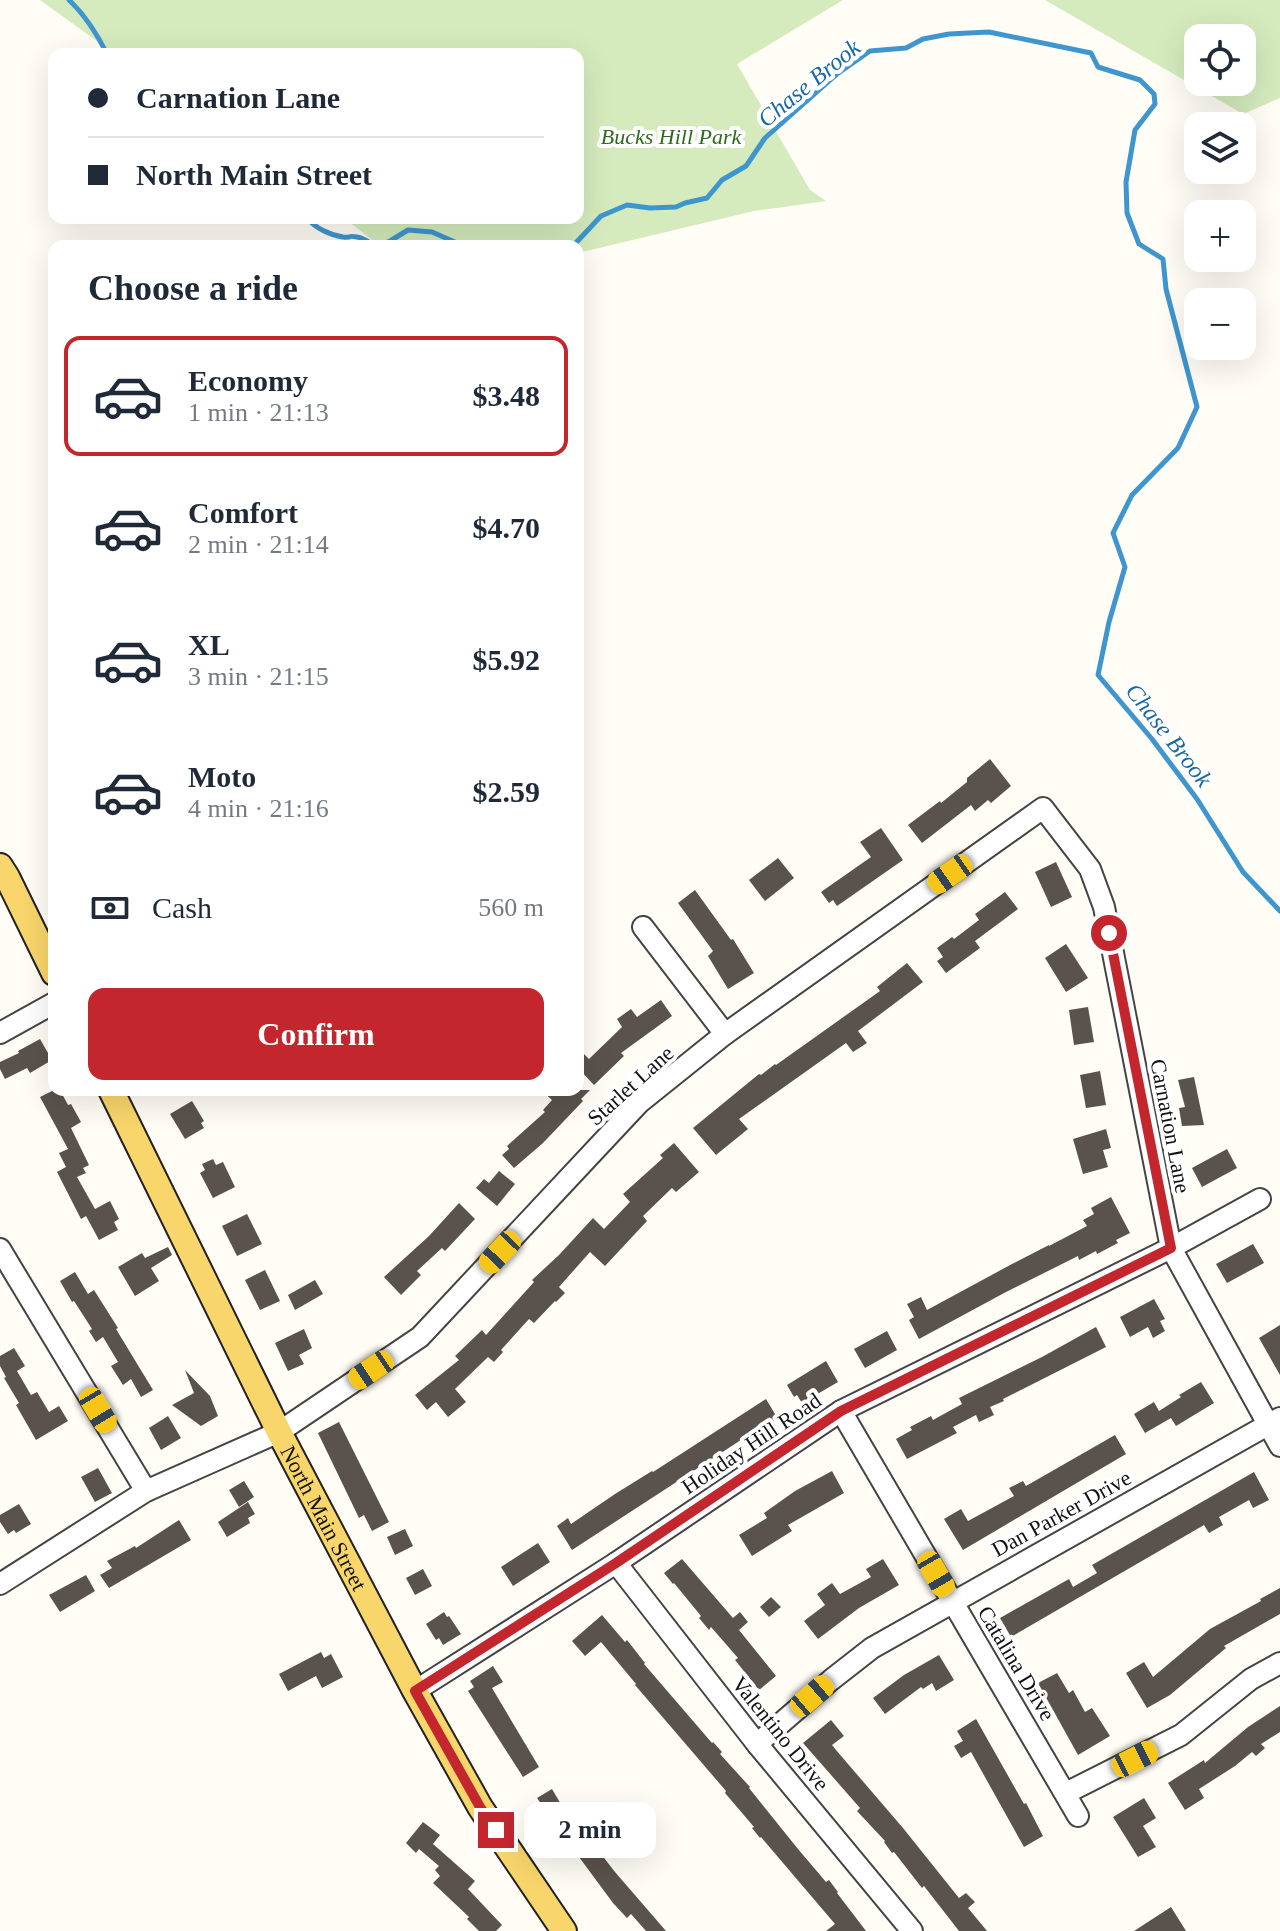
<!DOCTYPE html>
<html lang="en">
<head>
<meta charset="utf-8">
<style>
  :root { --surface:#fff; --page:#f2f2f3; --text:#1f2937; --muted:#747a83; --line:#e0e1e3; --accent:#c4262e }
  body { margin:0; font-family:Georgia,serif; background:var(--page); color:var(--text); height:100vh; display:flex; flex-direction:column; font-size:30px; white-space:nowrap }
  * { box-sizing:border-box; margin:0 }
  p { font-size:26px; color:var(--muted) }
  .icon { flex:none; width:44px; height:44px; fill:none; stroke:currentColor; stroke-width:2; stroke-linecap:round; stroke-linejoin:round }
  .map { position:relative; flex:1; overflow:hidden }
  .side { position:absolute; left:48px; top:240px; width:536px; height:856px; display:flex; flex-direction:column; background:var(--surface); border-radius:16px; box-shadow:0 8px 32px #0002 }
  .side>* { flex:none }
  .guide { position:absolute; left:48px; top:48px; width:536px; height:176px; border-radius:16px; box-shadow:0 8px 32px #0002; display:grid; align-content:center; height:176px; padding:0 40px; background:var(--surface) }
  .fabs { position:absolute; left:1184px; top:24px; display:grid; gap:16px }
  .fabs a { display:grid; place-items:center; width:72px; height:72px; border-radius:16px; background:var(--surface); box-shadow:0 8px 32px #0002; font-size:40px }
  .end { position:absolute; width:36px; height:36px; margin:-18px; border:10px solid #c4262e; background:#fff; box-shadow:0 0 0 4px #fff }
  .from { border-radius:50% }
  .bubble { position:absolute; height:56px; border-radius:16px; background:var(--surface); box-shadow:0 8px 32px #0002; font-size:26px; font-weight:700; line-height:56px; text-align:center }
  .car { position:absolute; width:24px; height:48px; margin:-24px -12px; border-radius:10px; box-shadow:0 0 6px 2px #0007; background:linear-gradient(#f5c518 24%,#345 0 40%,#f5c518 0 76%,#345 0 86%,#f5c518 0) }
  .guide b { display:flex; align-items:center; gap:28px; height:76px; font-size:30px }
  .guide b+b { border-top:2px solid var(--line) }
  .guide i { width:20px; height:20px; background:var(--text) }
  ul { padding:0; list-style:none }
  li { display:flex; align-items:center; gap:24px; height:120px; margin:0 16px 12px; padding:0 24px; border:4px solid transparent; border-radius:16px }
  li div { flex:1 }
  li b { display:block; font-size:30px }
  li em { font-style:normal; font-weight:700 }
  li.active { border-color:var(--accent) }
  li>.icon { width:72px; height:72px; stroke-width:1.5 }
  h2 { padding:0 40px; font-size:36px; line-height:96px }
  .pay { display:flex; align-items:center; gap:20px; height:88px; padding:0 40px; font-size:30px }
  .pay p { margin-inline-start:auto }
  .action { display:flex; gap:16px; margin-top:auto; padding:16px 40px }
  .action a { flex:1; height:92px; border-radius:16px; background:var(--accent); color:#fff; font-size:32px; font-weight:700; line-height:92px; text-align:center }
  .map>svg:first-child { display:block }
</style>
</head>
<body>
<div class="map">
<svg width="1280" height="1931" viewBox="0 0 1280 1931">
  <rect width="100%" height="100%" fill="#fffdf5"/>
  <!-- green -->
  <g fill="#d5ebbd" fill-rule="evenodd">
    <polygon points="40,0 843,0 737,64 810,190 826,201 754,211 578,253 578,246 380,246 344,218 578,218 578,54 115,54"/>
    <path d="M 1045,0 L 1280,0 L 1280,98 L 1243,114 ZM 1198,38 L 1242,38 L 1242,82 L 1198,82 Z"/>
  </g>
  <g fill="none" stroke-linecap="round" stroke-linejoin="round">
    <!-- stream -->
    <g stroke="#3f96cf" stroke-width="5">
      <path d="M 69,0 C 85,15 97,34 107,54"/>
      <path d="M 307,218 C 315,228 330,235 343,237 C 354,238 346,235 357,237 C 364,238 369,242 375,246"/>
      <polyline points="377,246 390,241 408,230 432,232 464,246"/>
      <polyline points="573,246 601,216 627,205 650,208 676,207 685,203 707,198 722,180 746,166 765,138 837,74 870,51 906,48 923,39 949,34 989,32 1091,53 1098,67 1140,80 1154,94 1155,104 1135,130 1126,182 1127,213 1139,244 1163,259 1166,289 1197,407 1178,448 1132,495 1113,533 1125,567 1109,622 1098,675 1152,739 1197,799 1243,872 1280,911"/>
    </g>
  </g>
  <!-- building -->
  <g fill="#5a524d">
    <polygon points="990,759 1011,786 991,803 988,800 975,811 971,805 922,843 908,825 940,801 941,803 967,782 967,778"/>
    <polygon points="881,828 903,860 837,906 833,900 829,903 821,892 871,857 860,842"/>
    <polygon points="778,858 794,878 765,901 749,880"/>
    <polygon points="1056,862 1072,897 1051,907 1035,872"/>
    <polygon points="695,890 731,940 733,939 754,973 728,989 708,956 713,951 678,903"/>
    <polygon points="1005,892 1018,909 975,941 980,948 946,973 937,961 943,957 937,948 952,937 954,939 979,920 975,914"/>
    <polygon points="1066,944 1088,978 1066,992 1045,958"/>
    <polygon points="907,963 923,982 858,1031 867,1043 853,1052 846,1043 739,1119 748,1129 716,1155 693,1128 759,1074 761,1075 775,1064 776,1065 880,991 877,987"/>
    <polygon points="661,1000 672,1016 621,1053 624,1056 594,1085 578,1068 578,1048 589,1059 622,1027 617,1019 631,1009 637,1017"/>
    <polygon points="1088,1007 1094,1042 1074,1045 1069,1010"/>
    <polygon points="40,1039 52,1060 30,1073 27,1068 5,1079 0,1069 0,1062 19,1053 18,1051"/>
    <polygon points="1100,1071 1106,1105 1086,1108 1080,1075"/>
    <polygon points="1194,1077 1204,1125 1182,1126 1179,1108 1185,1107 1178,1080"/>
    <polygon points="54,1090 60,1090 68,1105 71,1104 81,1122 71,1128 89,1165 83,1168 86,1173 77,1177 95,1209 110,1201 119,1219 114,1222 118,1230 99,1240 86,1216 81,1219 57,1172 66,1167 59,1153 68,1149 40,1097"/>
    <polygon points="541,1090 590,1090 581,1099 583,1101 543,1143 514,1168 502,1155 509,1149 507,1146 545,1112 543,1110 552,1100"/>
    <polygon points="192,1101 204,1121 201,1123 204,1128 185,1139 170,1114"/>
    <polygon points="1106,1129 1111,1148 1103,1150 1108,1167 1083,1174 1073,1139"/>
    <polygon points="674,1143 699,1172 676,1192 672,1188 643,1216 647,1221 605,1266 590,1252 559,1287 565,1293 556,1302 555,1301 534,1323 529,1319 501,1350 503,1352 494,1362 488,1357 455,1389 466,1402 448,1417 436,1402 427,1410 415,1395 459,1360 455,1356 482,1330 486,1335 534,1282 532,1280 559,1255 593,1218 604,1229 630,1202 623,1194 663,1158 660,1155"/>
    <polygon points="1227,1149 1237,1168 1202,1187 1192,1168"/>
    <polygon points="213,1159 216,1165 223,1162 235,1187 213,1198 200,1173 205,1170 202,1164"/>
    <polygon points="499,1171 515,1184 497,1206 476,1188 484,1179 489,1183"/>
    <polygon points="1111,1197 1130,1233 1116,1240 1118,1243 1097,1254 1096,1251 1079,1260 1078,1256 1006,1292 919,1339 909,1320 914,1317 907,1304 921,1297 927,1310 1012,1264 1049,1245 1049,1246 1087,1226 1083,1220 1094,1214 1091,1208"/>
    <polygon points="459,1203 475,1219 445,1251 442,1248 417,1271 421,1275 401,1295 384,1277 429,1236"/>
    <polygon points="247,1214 262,1244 237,1256 222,1226"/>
    <polygon points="1253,1244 1264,1263 1227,1283 1216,1264"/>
    <polygon points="168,1247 172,1255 151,1268 159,1281 135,1296 118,1267 142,1253 145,1258"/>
    <polygon points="265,1270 280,1301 260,1310 245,1280"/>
    <polygon points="75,1272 88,1294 94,1290 118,1328 116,1329 153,1390 141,1397 131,1379 123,1385 111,1366 118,1362 103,1337 96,1342 89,1331 92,1329 74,1301 72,1302 60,1281"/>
    <polygon points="315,1280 323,1294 295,1310 288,1295"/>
    <polygon points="1154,1299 1165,1319 1160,1321 1165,1331 1153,1338 1148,1327 1130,1337 1120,1317"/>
    <polygon points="1280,1325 1280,1375 1259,1338"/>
    <polygon points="1096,1327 1106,1347 1003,1399 1004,1401 990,1407 994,1415 979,1422 976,1415 953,1427 957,1433 907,1459 896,1439 912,1430 910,1427 931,1416 933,1420 962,1404 959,1398 1042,1357"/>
    <polygon points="304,1329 312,1348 299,1355 304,1364 288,1371 275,1343"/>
    <polygon points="887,1331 897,1350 865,1368 854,1349"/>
    <polygon points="14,1348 25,1366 17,1371 31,1395 37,1392 49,1412 59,1406 68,1421 36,1440 16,1405 19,1403 4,1378 6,1377 0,1366 0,1356"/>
    <polygon points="826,1361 838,1382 802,1403 797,1395 794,1397 787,1385"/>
    <polygon points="185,1370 210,1396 218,1416 201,1426 172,1405 194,1393"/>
    <polygon points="1201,1382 1214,1403 1176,1426 1171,1418 1145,1433 1134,1414 1154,1402 1159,1411 1181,1397 1179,1395"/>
    <polygon points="766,1399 778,1419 745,1439 744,1438 572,1550 557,1526 568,1518 571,1524 615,1494 652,1471 653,1472"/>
    <polygon points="168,1416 181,1438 161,1450 149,1428"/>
    <polygon points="339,1422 389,1522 372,1531 364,1515 359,1518 318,1433"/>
    <polygon points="1115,1435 1126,1454 963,1550 944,1519 961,1509 968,1521 1014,1496 1009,1488 1023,1481 1026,1486"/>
    <polygon points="98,1468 112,1493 95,1502 81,1477"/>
    <polygon points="832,1471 844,1493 788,1525 792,1531 752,1556 739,1535 767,1518 764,1513 795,1491"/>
    <polygon points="1254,1472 1269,1500 1253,1508 1249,1500 1219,1517 1223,1525 1209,1533 1204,1525 1011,1637 1000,1618 1069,1579 1073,1587 1097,1573 1092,1565"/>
    <polygon points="244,1481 254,1497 239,1507 229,1490"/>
    <polygon points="248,1502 255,1514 248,1518 250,1523 227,1537 218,1522"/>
    <polygon points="19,1504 31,1524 16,1533 14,1530 8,1534 0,1522 0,1515"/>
    <polygon points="179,1520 191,1540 109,1588 100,1575 112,1568 107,1561 135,1546 136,1548"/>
    <polygon points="405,1529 413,1546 395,1555 387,1537"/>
    <polygon points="538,1543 550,1562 513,1586 501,1567"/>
    <polygon points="682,1559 733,1618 740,1612 748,1622 739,1630 776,1676 759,1690 735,1660 738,1658 711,1627 709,1630 699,1618 701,1616 674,1583 673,1584 664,1573"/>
    <polygon points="883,1559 899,1585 859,1608 818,1639 804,1621 825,1605 817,1594 832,1583 840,1594 871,1577 866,1569"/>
    <polygon points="423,1569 432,1586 415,1595 406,1578"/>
    <polygon points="86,1575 95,1591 60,1612 49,1595"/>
    <polygon points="1280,1588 1280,1614 1224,1646 1226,1648 1170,1695 1147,1708 1126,1673 1144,1662 1153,1677 1210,1629 1261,1601 1260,1599"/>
    <polygon points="771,1597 781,1607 769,1617 760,1607"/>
    <polygon points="444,1612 447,1617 449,1616 461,1634 443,1645 439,1638 436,1640 426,1624"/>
    <polygon points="602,1615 625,1642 627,1640 645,1663 644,1664 712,1743 713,1742 722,1752 720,1754 750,1787 749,1788 798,1849 826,1882 829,1880 838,1892 837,1893 866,1931 826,1931 835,1924 761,1837 760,1838 752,1828 754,1827 725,1793 726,1791 635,1685 636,1684 601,1642 585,1656 572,1641"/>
    <polygon points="321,1652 324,1658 331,1654 343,1677 322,1688 316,1676 288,1691 279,1674"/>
    <polygon points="939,1655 954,1680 936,1691 932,1683 923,1689 921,1687 885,1714 873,1698 904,1675"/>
    <polygon points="493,1666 503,1682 492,1688 539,1767 523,1777 468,1691 474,1687 470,1681"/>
    <polygon points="1057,1673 1069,1693 1073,1690 1085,1712 1092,1708 1110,1736 1078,1755 1038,1683"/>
    <polygon points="1280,1706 1280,1732 1261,1744 1265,1748 1256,1756 1252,1752 1235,1766 1199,1789 1204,1798 1185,1810 1168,1783 1204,1760 1205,1763 1248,1727"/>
    <polygon points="976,1719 1024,1804 1026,1803 1043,1836 1024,1847 971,1752 961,1758 954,1746 963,1741 957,1731"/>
    <polygon points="831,1720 844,1736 832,1745 836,1750 903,1828 959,1898 966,1893 975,1902 968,1908 987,1931 959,1931 924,1886 922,1888 894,1852 892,1853 884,1842 885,1841 857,1811 860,1808 803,1743"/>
    <polygon points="552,1789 562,1806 548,1814 537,1798"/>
    <polygon points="1144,1798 1156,1818 1143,1826 1156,1847 1138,1857 1113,1817"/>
    <polygon points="423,1822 440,1835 433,1844 475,1881 468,1889 502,1925 496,1931 479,1931 467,1919 469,1917 433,1883 440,1876 435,1870 439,1866 419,1849 416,1853 406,1843"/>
    <polygon points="578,1822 589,1838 598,1842 594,1845 615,1872 666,1931 646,1931 631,1914 627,1918 613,1903 562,1834"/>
    <polygon points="1171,1907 1186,1931 1134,1931"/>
  </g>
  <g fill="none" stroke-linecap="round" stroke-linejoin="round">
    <!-- minor casing -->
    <g stroke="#444" stroke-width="24">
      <g id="minor">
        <polyline points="643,927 725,1034"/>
        <polyline points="0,1033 54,1003"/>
        <polyline points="0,1249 146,1491"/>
        <polyline points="841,1411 1078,1816"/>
        <polyline points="616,1563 757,1744 912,1931"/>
        <polyline points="0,1584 146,1491 279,1432 420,1337 639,1103 725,1034 1043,808 1090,869 1104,907 1171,1248 1280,1446"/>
        <polyline points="415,1691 616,1563 841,1411 1171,1248 1260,1199"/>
        <polyline points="757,1744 831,1680 872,1648 1280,1418"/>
        <polyline points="1066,1793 1181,1735 1251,1679 1280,1663"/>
      </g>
    </g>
    <!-- major casing -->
    <g stroke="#222" stroke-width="28">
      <g id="major">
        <polyline points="0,866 7,877 54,973"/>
        <path id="s1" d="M 111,1090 L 279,1432 L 415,1691 L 480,1807 L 564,1931"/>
      </g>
    </g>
    <!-- minor -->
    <use href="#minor" stroke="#fff" stroke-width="20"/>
    <!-- major -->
    <use href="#major" stroke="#f9d66b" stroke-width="24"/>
  </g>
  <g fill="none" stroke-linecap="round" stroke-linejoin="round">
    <!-- route -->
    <polyline stroke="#c4262e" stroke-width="10" points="496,1830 480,1807 415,1691 616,1563 841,1411 1171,1248 1109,933"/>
  </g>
  <g text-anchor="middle" stroke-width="8" stroke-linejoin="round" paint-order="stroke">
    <!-- park labels -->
    <g font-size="22" font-style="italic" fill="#2f6b1f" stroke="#fff">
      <text x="671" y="144">Bucks Hill Park</text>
    </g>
    <!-- street labels -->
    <g font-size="22" fill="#111" stroke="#fff">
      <text transform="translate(630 1085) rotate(-42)" y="8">Starlet Lane</text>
      <text transform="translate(1171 1126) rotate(79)" y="8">Carnation Lane</text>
      <text transform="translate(751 1443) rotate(-34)" y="8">Holiday Hill Road</text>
      <text transform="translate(1061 1513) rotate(-29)" y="8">Dan Parker Drive</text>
      <text dy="8" stroke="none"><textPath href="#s1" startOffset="478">North Main Street</textPath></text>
      <text transform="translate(1017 1663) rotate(59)" y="8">Catalina Drive</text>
      <text transform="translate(781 1733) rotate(51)" y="8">Valentino Drive</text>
    </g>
    <!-- water labels -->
    <g font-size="24" font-style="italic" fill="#1768a6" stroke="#fff">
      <text transform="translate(809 83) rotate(-39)" y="8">Chase Brook</text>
      <text transform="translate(1169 735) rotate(52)" y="8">Chase Brook</text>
    </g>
  </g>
</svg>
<div class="fabs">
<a><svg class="icon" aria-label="locate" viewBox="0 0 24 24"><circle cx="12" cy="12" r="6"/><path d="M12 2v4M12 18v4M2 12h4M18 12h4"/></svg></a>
<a><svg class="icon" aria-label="layers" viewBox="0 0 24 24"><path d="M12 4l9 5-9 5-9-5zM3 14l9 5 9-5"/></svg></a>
<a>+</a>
<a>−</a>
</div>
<i class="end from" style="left:1109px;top:933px"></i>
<i class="end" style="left:496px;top:1830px"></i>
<div class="bubble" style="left:524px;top:1802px;width:132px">2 min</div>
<i class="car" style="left:950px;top:874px;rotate:235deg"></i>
<i class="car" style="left:500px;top:1252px;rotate:223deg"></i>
<i class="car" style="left:371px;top:1370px;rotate:236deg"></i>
<i class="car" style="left:98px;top:1410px;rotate:149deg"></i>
<i class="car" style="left:936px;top:1574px;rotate:150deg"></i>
<i class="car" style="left:812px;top:1696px;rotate:49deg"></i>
<i class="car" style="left:1135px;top:1759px;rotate:63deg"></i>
<div class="guide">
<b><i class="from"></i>Carnation Lane</b>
<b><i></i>North Main Street</b>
</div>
<section class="side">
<h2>Choose a ride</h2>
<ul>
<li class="active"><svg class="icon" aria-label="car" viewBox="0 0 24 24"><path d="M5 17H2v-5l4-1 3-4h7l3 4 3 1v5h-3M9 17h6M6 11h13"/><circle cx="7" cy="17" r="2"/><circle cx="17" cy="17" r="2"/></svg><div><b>Economy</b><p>1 min · 21:13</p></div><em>$3.48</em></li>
<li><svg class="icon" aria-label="car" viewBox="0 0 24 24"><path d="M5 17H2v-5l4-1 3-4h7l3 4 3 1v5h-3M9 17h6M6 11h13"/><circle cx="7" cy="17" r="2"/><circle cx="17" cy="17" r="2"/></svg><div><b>Comfort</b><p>2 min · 21:14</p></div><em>$4.70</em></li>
<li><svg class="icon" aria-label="car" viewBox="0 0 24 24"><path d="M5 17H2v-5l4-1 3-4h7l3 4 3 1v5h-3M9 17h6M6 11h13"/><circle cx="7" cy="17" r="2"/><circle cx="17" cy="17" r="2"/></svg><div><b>XL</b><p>3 min · 21:15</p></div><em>$5.92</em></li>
<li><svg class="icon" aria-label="car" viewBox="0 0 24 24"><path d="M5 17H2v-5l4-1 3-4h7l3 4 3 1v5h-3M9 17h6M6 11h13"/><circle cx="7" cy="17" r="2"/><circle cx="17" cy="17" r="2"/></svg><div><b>Moto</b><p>4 min · 21:16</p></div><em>$2.59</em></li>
</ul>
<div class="pay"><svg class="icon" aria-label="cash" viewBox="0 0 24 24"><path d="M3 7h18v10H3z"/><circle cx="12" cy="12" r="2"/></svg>Cash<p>560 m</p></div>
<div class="action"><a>Confirm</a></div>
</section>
</div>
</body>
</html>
